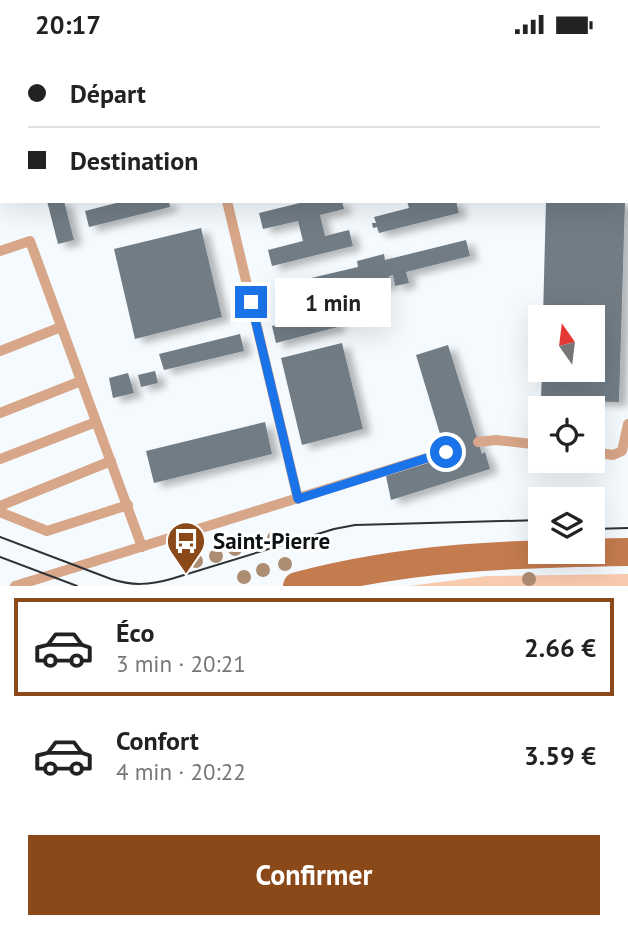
<!DOCTYPE html>
<html lang="fr">
<head>
<meta charset="utf-8">
<style>
  :root { --surface:#fff; --page:#f2f2f2; --text:#222; --muted:#767676; --line:#e0e0e0; --accent:#8b4818 }
  body { margin:0; font-family:"PT Sans",sans-serif; background:var(--page); color:var(--text); height:100vh; display:flex; flex-direction:column; font-size:26px; white-space:nowrap }
  * { box-sizing:border-box; margin:0 }
  p { font-size:23px; color:var(--muted) }
  .icon { flex:none; width:38px; height:38px; fill:none; stroke:currentColor; stroke-width:2; stroke-linecap:round; stroke-linejoin:round }
  .map { position:relative; height:537px; overflow:hidden }
  .sheet { display:flex; flex-direction:column; background:var(--surface); flex:1 }
  .sheet>* { flex:none }
  .top-card { position:absolute; left:0px; top:0px; width:628px; height:154px; box-shadow:0 7px 28px #0002; display:grid; align-content:center; height:154px; padding:0 28px; background:var(--surface) }
  .needle { width:46px; rotate:346deg }
  .fabs { position:absolute; left:528px; top:256px; display:grid; gap:14px }
  .fabs a { display:grid; place-items:center; width:77px; height:77px; border-radius:0px; background:var(--surface); box-shadow:0 7px 28px #0002; font-size:35px }
  .end { position:absolute; width:32px; height:32px; margin:-16px; border:9px solid #1a73e8; background:#fff; box-shadow:0 0 0 4px #fff }
  .from { border-radius:50% }
  .bubble { position:absolute; height:49px; border-radius:0px; background:var(--surface); box-shadow:0 7px 28px #0002; font-size:23px; font-weight:700; line-height:49px; text-align:center }
  .top-card b { display:flex; align-items:center; gap:24px; height:66px; font-size:26px }
  .top-card b+b { border-top:2px solid var(--line) }
  .top-card i { width:18px; height:18px; background:var(--text) }
  ul { padding:12px 0 0; list-style:none }
  li { display:flex; align-items:center; gap:21px; height:98px; margin:0 14px 10px; padding:0 14px; border:4px solid transparent; border-radius:0px }
  li div { flex:1 }
  li b { display:block; font-size:26px }
  li em { font-style:normal; font-weight:700 }
  li.current { border-color:var(--accent) }
  li>.icon { width:63px; height:63px; stroke-width:1.5 }
  .primary-button { display:flex; gap:14px; margin-top:auto; padding:14px 28px }
  .primary-button a { flex:1; height:80px; border-radius:0px; background:var(--accent); color:#fff; font-size:28px; font-weight:700; line-height:80px; text-align:center }
  .status { display:flex; justify-content:space-between; align-items:center; height:49px; padding:0 35px; background:var(--surface); direction:ltr }
  .status svg { height:19px; fill:currentColor }
  .map>svg:first-child { display:block }
</style>
</head>
<body>
<div class="status"><b>20:17</b><svg viewBox="0 0 49 12"><path d="M0 12V9h3v3zM5 12V6h3v6zM10 12V3h3v9zM15 12V0h3v12zM26 1h20v11H26zM47 4h2v5h-2z"/></svg></div>
<div class="map">
<svg width="628" height="537" viewBox="0 0 628 537">
  <defs>
    <filter id="shadow"><feDropShadow dx="8" dy="4.5" stdDeviation="3.5" flood-color="#0004"/></filter>
  </defs>
  <rect width="100%" height="100%" fill="#f5fafe"/>
  <!-- green -->
  <polygon fill="#f8caae" points="628,525 628,537 409,537 487,527"/>
  <!-- building -->
  <g fill="#717c85" filter="url(#shadow)">
    <polygon points="47,152 64,152 74,191 58,195"/>
    <polygon points="124,152 169,152 170,158 89,178 85,162"/>
    <polygon points="308,152 342,152 344,160 320,166 325,187 349,181 353,197 272,217 268,201 303,192 298,172 263,180 259,164"/>
    <polygon points="407,152 456,152 459,164 379,184 377,178 373,179 372,174 376,174 374,168 409,159"/>
    <polygon points="546,152 625,152 619,353 541,351 542,320 593,320 593,268 543,268"/>
    <polygon points="201,179 222,268 135,290 114,200"/>
    <polygon points="466,191 470,207 406,223 409,234 395,237 393,226 389,227 391,235 364,242 362,234 281,253 277,237 358,218 357,212 384,205 385,211"/>
    <polygon points="334,262 338,278 276,294 272,277"/>
    <polygon points="240,285 244,302 164,321 159,305"/>
    <polygon points="342,294 363,380 302,396 281,309"/>
    <polygon points="448,296 482,405 485,403 490,420 391,451 386,427 447,408 416,306"/>
    <polygon points="155,322 158,334 141,338 138,326"/>
    <polygon points="128,324 134,344 113,349 109,329"/>
    <polygon points="265,373 272,405 154,434 146,402"/>
  </g>
  <g fill="none" stroke-linecap="round" stroke-linejoin="round">
    <!-- lane -->
    <g stroke="#d8a688" stroke-width="10">
      <polyline points="227,152 298,450"/>
      <polyline points="0,202 30,192 142,498"/>
      <polyline points="0,302 61,278"/>
      <polyline points="0,364 81,332"/>
      <polyline points="478,393 496,391 541,396"/>
      <polyline points="593,403 613,406 622,402 628,375"/>
      <polyline points="0,410 96,373"/>
      <polyline points="0,457 111,412"/>
      <polyline points="0,463 47,482 128,456"/>
      <polyline points="15,537 446,403"/>
    </g>
    <!-- secondary -->
    <path stroke="#c47b4e" stroke-width="28" d="M 297,537 C 411,507 511,505 628,503"/>
    <!-- tram -->
    <g stroke="#2d3235" stroke-width="2">
      <polyline points="593,480 628,479"/>
      <path d="M 0,488 L 111,530 C 132,537 150,536 171,530 L 334,480 L 355,476 L 541,471"/>
      <polyline points="0,508 77,537"/>
    </g>
  </g>
  <!-- trees -->
  <g fill="#ad8d72">
    <circle cx="274" cy="489" r="7"/>
    <circle cx="255" cy="494" r="7"/>
    <circle cx="235" cy="500" r="7"/>
    <circle cx="216" cy="507" r="7"/>
    <circle cx="196" cy="512" r="7"/>
    <circle cx="285" cy="515" r="7"/>
    <circle cx="263" cy="521" r="7"/>
    <circle cx="244" cy="528" r="7"/>
    <circle cx="529" cy="530" r="7"/>
  </g>
  <g fill="none" stroke-linecap="round" stroke-linejoin="round">
    <!-- route -->
    <polyline stroke="#1a73e8" stroke-width="9" points="251,253 298,450 446,403"/>
  </g>
  <!-- icons -->
  <defs>
    <g id="bus-pin" transform="scale(2.0125)"><path d="M0 17L-7.5 6A9.5 9.5 0 1 1 7.5 6Z" fill="#8b4818" stroke="#fff"/><path d="M-5-6H5V4H4V6H2V4H-2V6H-4V4H-5ZM-3.5-4V0h7V-4ZM-3.5 1.2v1.5H-2V1.2ZM2 1.2v1.5H3.5V1.2Z" fill="#fff"/></g>
  </defs>
  <g fill-rule="evenodd">
    <use href="#bus-pin" x="186" y="492"/>
  </g>
  <g text-anchor="middle" stroke-width="6" stroke-linejoin="round" paint-order="stroke">
    <!-- poi labels -->
    <g font-size="23" font-weight="bold" fill="#0c1114" stroke="#fff" text-anchor="start">
      <text x="213" y="500">Saint-Pierre</text>
    </g>
  </g>
</svg>
<div class="fabs">
<a><svg class="needle" viewBox="-14 -14 28 28"><path d="M0-13l5 13h-10z" fill="#e53935"/><path d="M0 13l5-13h-10z" fill="#767676"/></svg></a>
<a><svg class="icon" aria-label="locate" viewBox="0 0 24 24"><circle cx="12" cy="12" r="6"/><path d="M12 2v4M12 18v4M2 12h4M18 12h4"/></svg></a>
<a><svg class="icon" aria-label="layers" viewBox="0 0 24 24"><path d="M12 4l9 5-9 5-9-5zM3 14l9 5 9-5"/></svg></a>
</div>
<i class="end from" style="left:446px;top:403px"></i>
<i class="end" style="left:251px;top:253px"></i>
<div class="bubble" style="left:275px;top:229px;width:116px">1 min</div>
<div class="top-card">
<b><i class="from"></i>Départ</b>
<b><i></i>Destination</b>
</div>
</div>
<section class="sheet">
<ul>
<li class="current"><svg class="icon" aria-label="car" viewBox="0 0 24 24"><path d="M5 17H2v-5l4-1 3-4h7l3 4 3 1v5h-3M9 17h6M6 11h13"/><circle cx="7" cy="17" r="2"/><circle cx="17" cy="17" r="2"/></svg><div><b>Éco</b><p>3 min · 20:21</p></div><em>2.66 €</em></li>
<li><svg class="icon" aria-label="car" viewBox="0 0 24 24"><path d="M5 17H2v-5l4-1 3-4h7l3 4 3 1v5h-3M9 17h6M6 11h13"/><circle cx="7" cy="17" r="2"/><circle cx="17" cy="17" r="2"/></svg><div><b>Confort</b><p>4 min · 20:22</p></div><em>3.59 €</em></li>
</ul>
<div class="primary-button"><a>Confirmer</a></div>
</section>
</body>
</html>
